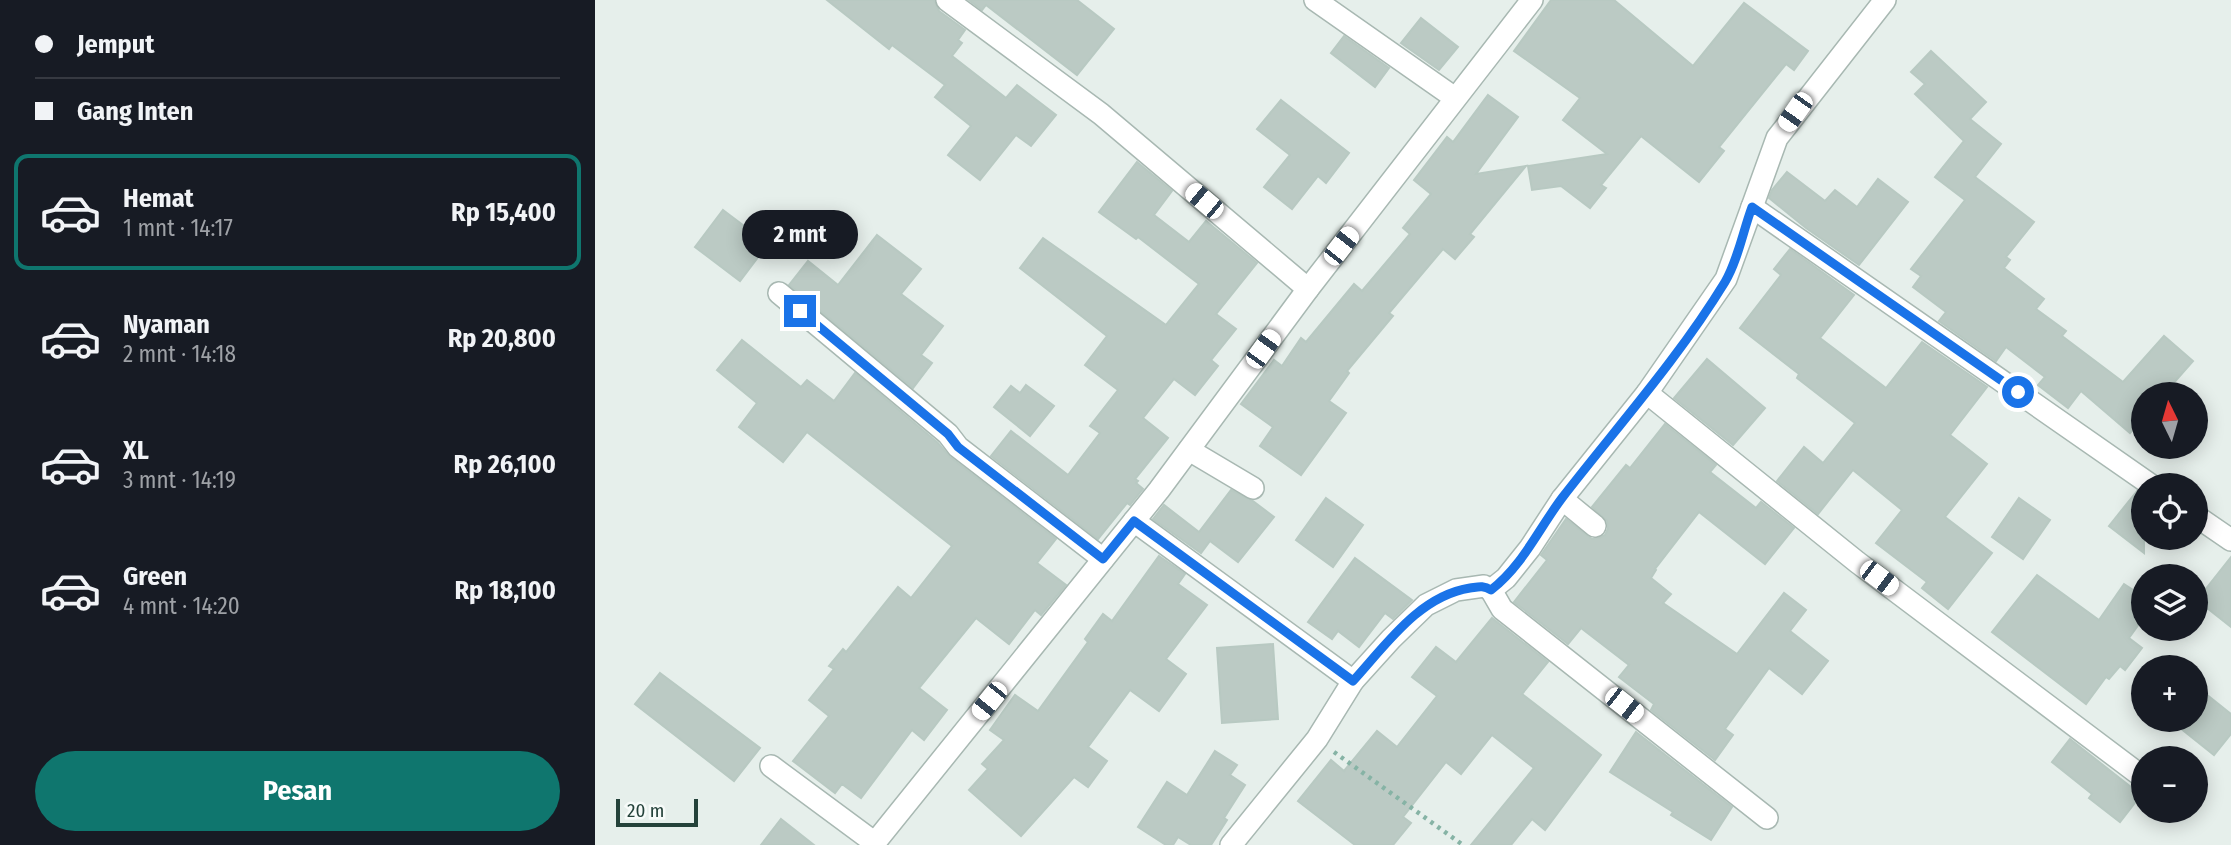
<!DOCTYPE html>
<html lang="id">
<head>
<meta charset="utf-8">
<style>
  :root { --surface:#171b24; --page:#20242c; --text:#f1f3f6; --muted:#9ea1a6; --line:#363941; --accent:#0f766e }
  body { margin:0; font-family:"Fira Sans Condensed",sans-serif; background:var(--page); color:var(--text); height:100vh; display:flex; flex-direction:column; font-size:26px; white-space:nowrap }
  * { box-sizing:border-box; margin:0 }
  p { font-size:23px; color:var(--muted) }
  .icon { flex:none; width:38px; height:38px; fill:none; stroke:currentColor; stroke-width:2; stroke-linecap:round; stroke-linejoin:round }
  .map { position:relative; flex:1; overflow:hidden }
  .side { display:flex; flex-direction:column; background:var(--surface); width:595px }
  .side>* { flex:none }
  .top-card { display:grid; align-content:center; height:154px; padding:0 35px; background:var(--surface) }
  .needle { width:46px; rotate:355deg }
  .buttons { position:absolute; left:1536px; top:382px; display:grid; gap:14px }
  .buttons a { display:grid; place-items:center; width:77px; height:77px; border-radius:50%; background:var(--surface); box-shadow:0 4px 18px #0003; font-size:35px }
  .scale { position:absolute; left:21px; bottom:18px; width:82px; box-sizing:border-box; padding-left:7px; border:4px solid #24423a; border-top:0; font-size:19px; line-height:24px; white-space:nowrap; color:#24423a; -webkit-text-stroke:5px #f7fbf9; paint-order:stroke }
  .end { position:absolute; width:32px; height:32px; margin:-16px; border:9px solid #1a73e8; background:#fff; box-shadow:0 0 0 4px #fff }
  .from { border-radius:50% }
  .bubble { position:absolute; height:49px; border-radius:24px; background:var(--surface); box-shadow:0 4px 18px #0003; font-size:23px; font-weight:700; line-height:49px; text-align:center }
  .car { position:absolute; width:21px; height:42px; margin:-21px -10px; border-radius:9px; box-shadow:0 0 5px 2px #0007; background:linear-gradient(#fff 24%,#345 0 40%,#fff 0 76%,#345 0 86%,#fff 0) }
  .top-card b { display:flex; align-items:center; gap:24px; height:66px; font-size:26px }
  .top-card b+b { border-top:2px solid var(--line) }
  .top-card i { width:18px; height:18px; background:var(--text) }
  ul { padding:0; list-style:none }
  li { display:flex; align-items:center; gap:21px; height:116px; margin:0 14px 10px; padding:0 21px; border:4px solid transparent; border-radius:14px }
  li div { flex:1 }
  li b { display:block; font-size:26px }
  li em { font-style:normal; font-weight:700 }
  li.current { border-color:var(--accent) }
  li>.icon { width:63px; height:63px; stroke-width:1.5 }
  .button { display:flex; gap:14px; margin-top:auto; padding:14px 35px }
  .button a { flex:1; height:80px; border-radius:42px; background:var(--accent); color:#fff; font-size:28px; font-weight:700; line-height:80px; text-align:center }
  main { display:flex; flex:1; min-height:0 }
  .map>svg:first-child { display:block }
</style>
</head>
<body>
<main>
<section class="side">
<div class="top-card">
<b><i class="from"></i>Jemput</b>
<b><i></i>Gang Inten</b>
</div>
<ul>
<li class="current"><svg class="icon" aria-label="car" viewBox="0 0 24 24"><path d="M5 17H2v-5l4-1 3-4h7l3 4 3 1v5h-3M9 17h6M6 11h13"/><circle cx="7" cy="17" r="2"/><circle cx="17" cy="17" r="2"/></svg><div><b>Hemat</b><p>1 mnt · 14:17</p></div><em>Rp 15,400</em></li>
<li><svg class="icon" aria-label="car" viewBox="0 0 24 24"><path d="M5 17H2v-5l4-1 3-4h7l3 4 3 1v5h-3M9 17h6M6 11h13"/><circle cx="7" cy="17" r="2"/><circle cx="17" cy="17" r="2"/></svg><div><b>Nyaman</b><p>2 mnt · 14:18</p></div><em>Rp 20,800</em></li>
<li><svg class="icon" aria-label="car" viewBox="0 0 24 24"><path d="M5 17H2v-5l4-1 3-4h7l3 4 3 1v5h-3M9 17h6M6 11h13"/><circle cx="7" cy="17" r="2"/><circle cx="17" cy="17" r="2"/></svg><div><b>XL</b><p>3 mnt · 14:19</p></div><em>Rp 26,100</em></li>
<li><svg class="icon" aria-label="car" viewBox="0 0 24 24"><path d="M5 17H2v-5l4-1 3-4h7l3 4 3 1v5h-3M9 17h6M6 11h13"/><circle cx="7" cy="17" r="2"/><circle cx="17" cy="17" r="2"/></svg><div><b>Green</b><p>4 mnt · 14:20</p></div><em>Rp 18,100</em></li>
</ul>
<div class="button"><a>Pesan</a></div>
</section>
<div class="map">
<svg width="1636" height="845" viewBox="0 0 1636 845">
  <rect width="100%" height="100%" fill="#e6efeb"/>
  <!-- building -->
  <g fill="#bbcac4" stroke="#b8c9c2" stroke-width="2">
    <polygon points="232,0 339,0 344,11 370,30 363,40 367,43 357,56 411,98 422,85 461,115 436,146 421,135 385,180 353,155 376,126 340,97 350,85 297,45 294,49"/>
    <polygon points="374,0 482,0 519,29 482,75 391,5 387,10"/>
    <polygon points="956,0 1019,0 1098,66 1149,3 1213,51 1199,70 1191,64 1124,147 1129,151 1104,182 1046,136 1006,185 1011,188 995,208 966,186 937,190 933,166 1012,154 968,120 985,98 919,51"/>
    <polygon points="826,18 863,47 844,70 806,43"/>
    <polygon points="749,36 794,68 780,87 736,53"/>
    <polygon points="1336,51 1391,102 1375,119 1406,144 1380,177 1439,222 1411,257 1415,260 1409,268 1449,299 1441,309 1471,331 1467,336 1528,382 1569,336 1598,361 1569,394 1549,394 1549,417 1535,433 1486,391 1473,408 1443,385 1450,377 1411,347 1401,361 1344,321 1351,312 1318,287 1326,276 1316,269 1370,200 1340,177 1369,141 1320,94 1330,84 1316,72"/>
    <polygon points="893,95 923,117 881,174 931,166 875,234 879,237 860,259 848,249 794,313 798,316 752,371 754,373 734,401 751,413 706,475 665,446 678,427 646,404 679,360 687,366 706,338 711,342 759,284 767,291 815,234 808,228 836,194 819,180 852,137 858,142"/>
    <polygon points="686,100 754,153 731,183 723,176 697,209 669,187 695,155 662,129"/>
    <polygon points="542,162 577,191 559,215 594,242 611,221 662,263 621,314 641,329 616,360 623,366 600,395 579,379 548,418 573,438 540,479 543,481 541,483 548,489 535,505 532,503 503,539 396,456 416,431 473,475 505,433 495,426 523,390 490,365 512,336 425,268 448,238 571,325 604,284 543,237 541,239 504,212"/>
    <polygon points="1192,172 1230,201 1240,190 1262,207 1283,179 1313,202 1264,265 1211,228 1174,198 1177,190"/>
    <polygon points="128,210 173,244 145,281 100,247"/>
    <polygon points="282,235 326,269 306,294 348,326 326,355 337,363 318,388 194,285 213,261 243,285"/>
    <polygon points="1195,249 1259,295 1225,338 1291,388 1327,342 1392,387 1355,435 1392,464 1350,517 1397,553 1353,609 1327,588 1332,582 1281,543 1307,510 1258,470 1223,514 1182,481 1209,447 1228,463 1260,423 1202,378 1204,374 1145,328 1186,275 1179,269"/>
    <polygon points="147,340 206,387 212,380 239,401 260,373 343,443 355,457 461,539 442,563 471,585 446,615 440,610 414,644 381,618 324,688 352,710 329,740 317,730 266,798 247,784 240,793 198,761 234,716 214,700 239,669 234,666 248,649 251,652 303,587 316,598 357,546 212,432 188,462 144,427 162,403 122,370"/>
    <polygon points="1112,359 1170,408 1138,445 1079,398"/>
    <polygon points="431,385 459,406 435,436 399,407 416,386 425,393"/>
    <polygon points="1070,424 1121,465 1115,472 1161,508 1166,502 1199,528 1170,564 1104,512 1060,569 1061,570 1056,578 1076,594 1068,603 1142,654 1189,593 1211,610 1195,631 1233,661 1207,694 1174,668 1130,729 1138,735 1120,760 1056,710 1059,704 1024,677 1034,665 986,628 973,644 919,602 952,560 946,555 971,519 997,539 1004,538 1010,535 1013,529 1012,521 997,507 1031,465 1035,468"/>
    <polygon points="636,490 658,501 679,517 643,562 615,541 606,553 558,519 569,505 604,532"/>
    <polygon points="1542,491 1549,496 1549,553 1514,526"/>
    <polygon points="731,498 768,525 738,567 701,540"/>
    <polygon points="1424,498 1455,520 1428,559 1397,537"/>
    <polygon points="564,556 590,574 583,584 612,605 571,659 591,674 564,711 535,690 493,747 512,761 493,787 479,777 426,836 374,790 393,769 387,764 409,740 395,730 420,695 443,711 493,642 490,639 508,614 517,621"/>
    <polygon points="1636,557 1636,627 1602,600"/>
    <polygon points="760,558 817,600 798,619 790,613 764,647 743,631 737,639 713,622"/>
    <polygon points="1442,575 1504,620 1529,584 1549,597 1549,617 1534,638 1547,648 1530,670 1525,666 1514,679 1511,677 1491,704 1397,632"/>
    <polygon points="897,618 953,662 927,694 1006,755 950,830 937,819 916,845 876,845 939,768 897,735 866,774 851,762 808,817 816,823 798,845 760,845 703,801 736,760 749,771 782,731 802,747 842,696 817,677 841,647 861,662"/>
    <polygon points="678,644 683,719 627,723 622,648"/>
    <polygon points="65,673 165,748 139,781 40,704"/>
    <polygon points="1611,694 1636,714 1636,734 1619,755 1584,727 1591,719 1601,719 1601,706"/>
    <polygon points="1041,732 1137,807 1116,840 1076,815 1078,812 1015,772"/>
    <polygon points="1475,739 1546,795 1525,822 1494,798 1497,794 1457,762"/>
    <polygon points="620,751 642,765 635,775 650,785 629,818 632,820 616,845 596,845 583,837 578,845 571,845 543,827 572,782 592,795"/>
    <polygon points="186,819 219,845 166,845"/>
  </g>
  <g fill="none" stroke-linecap="round" stroke-linejoin="round">
    <!-- minor casing -->
    <g stroke="#a8b8b2" stroke-width="24">
      <g id="minor">
        <polyline points="352,0 506,114 713,289"/>
        <polyline points="720,0 860,98"/>
        <polyline points="1157,207 1556,485"/>
        <polyline points="184,293 353,434 363,447 508,559"/>
        <polyline points="1052,393 1262,562 1549,778"/>
        <polyline points="594,450 658,488"/>
        <polyline points="967,499 1000,526"/>
        <polyline points="1601,516 1636,540"/>
        <polyline points="539,521 758,681"/>
        <polyline points="896,590 907,609 1172,818"/>
        <polyline points="176,766 280,843"/>
        <polyline points="278,845 564,490 713,289 937,0"/>
        <polyline points="636,845 722,739 758,681 796,639 831,605 861,590 889,586 896,590 911,578 935,548 967,499 1052,393 1131,279 1182,138 1290,0"/>
      </g>
    </g>
    <!-- path -->
    <polyline stroke="#86b3a5" stroke-width="4.5" stroke-dasharray="3.5 5" stroke-linecap="butt" points="739,752 868,845"/>
    <!-- minor -->
    <use href="#minor" stroke="#fff" stroke-width="21"/>
  </g>
  <g fill="none" stroke-linecap="round" stroke-linejoin="round">
    <!-- route -->
    <path stroke="#1a73e8" stroke-width="9" d="M 205,311 L 353,434 L 363,447 L 508,559 L 539,521 L 758,681 C 791,645 824,596 875,588 C 883,587 888,585 896,590 C 928,565 943,530 967,498 C 1022,427 1083,359 1130,282 C 1143,260 1148,231 1157,207 L 1423,392"/>
  </g>
</svg>
<div class="buttons">
<a><svg class="needle" viewBox="-14 -14 28 28"><path d="M0-13l5 13h-10z" fill="#e53935"/><path d="M0 13l5-13h-10z" fill="#9ea1a6"/></svg></a>
<a><svg class="icon" aria-label="locate" viewBox="0 0 24 24"><circle cx="12" cy="12" r="6"/><path d="M12 2v4M12 18v4M2 12h4M18 12h4"/></svg></a>
<a><svg class="icon" aria-label="layers" viewBox="0 0 24 24"><path d="M12 4l9 5-9 5-9-5zM3 14l9 5 9-5"/></svg></a>
<a>+</a>
<a>−</a>
</div>
<div class="scale">20 m</div>
<i class="end from" style="left:1423px;top:392px"></i>
<i class="end" style="left:205px;top:311px"></i>
<div class="bubble" style="left:147px;top:210px;width:116px">2 mnt</div>
<i class="car" style="left:1200px;top:112px;rotate:215deg"></i>
<i class="car" style="left:609px;top:201px;rotate:310deg"></i>
<i class="car" style="left:746px;top:246px;rotate:38deg"></i>
<i class="car" style="left:668px;top:349px;rotate:36deg"></i>
<i class="car" style="left:1284px;top:578px;rotate:127deg"></i>
<i class="car" style="left:394px;top:701px;rotate:219deg"></i>
<i class="car" style="left:1029px;top:705px;rotate:128deg"></i>
</div>
</main>
</body>
</html>
